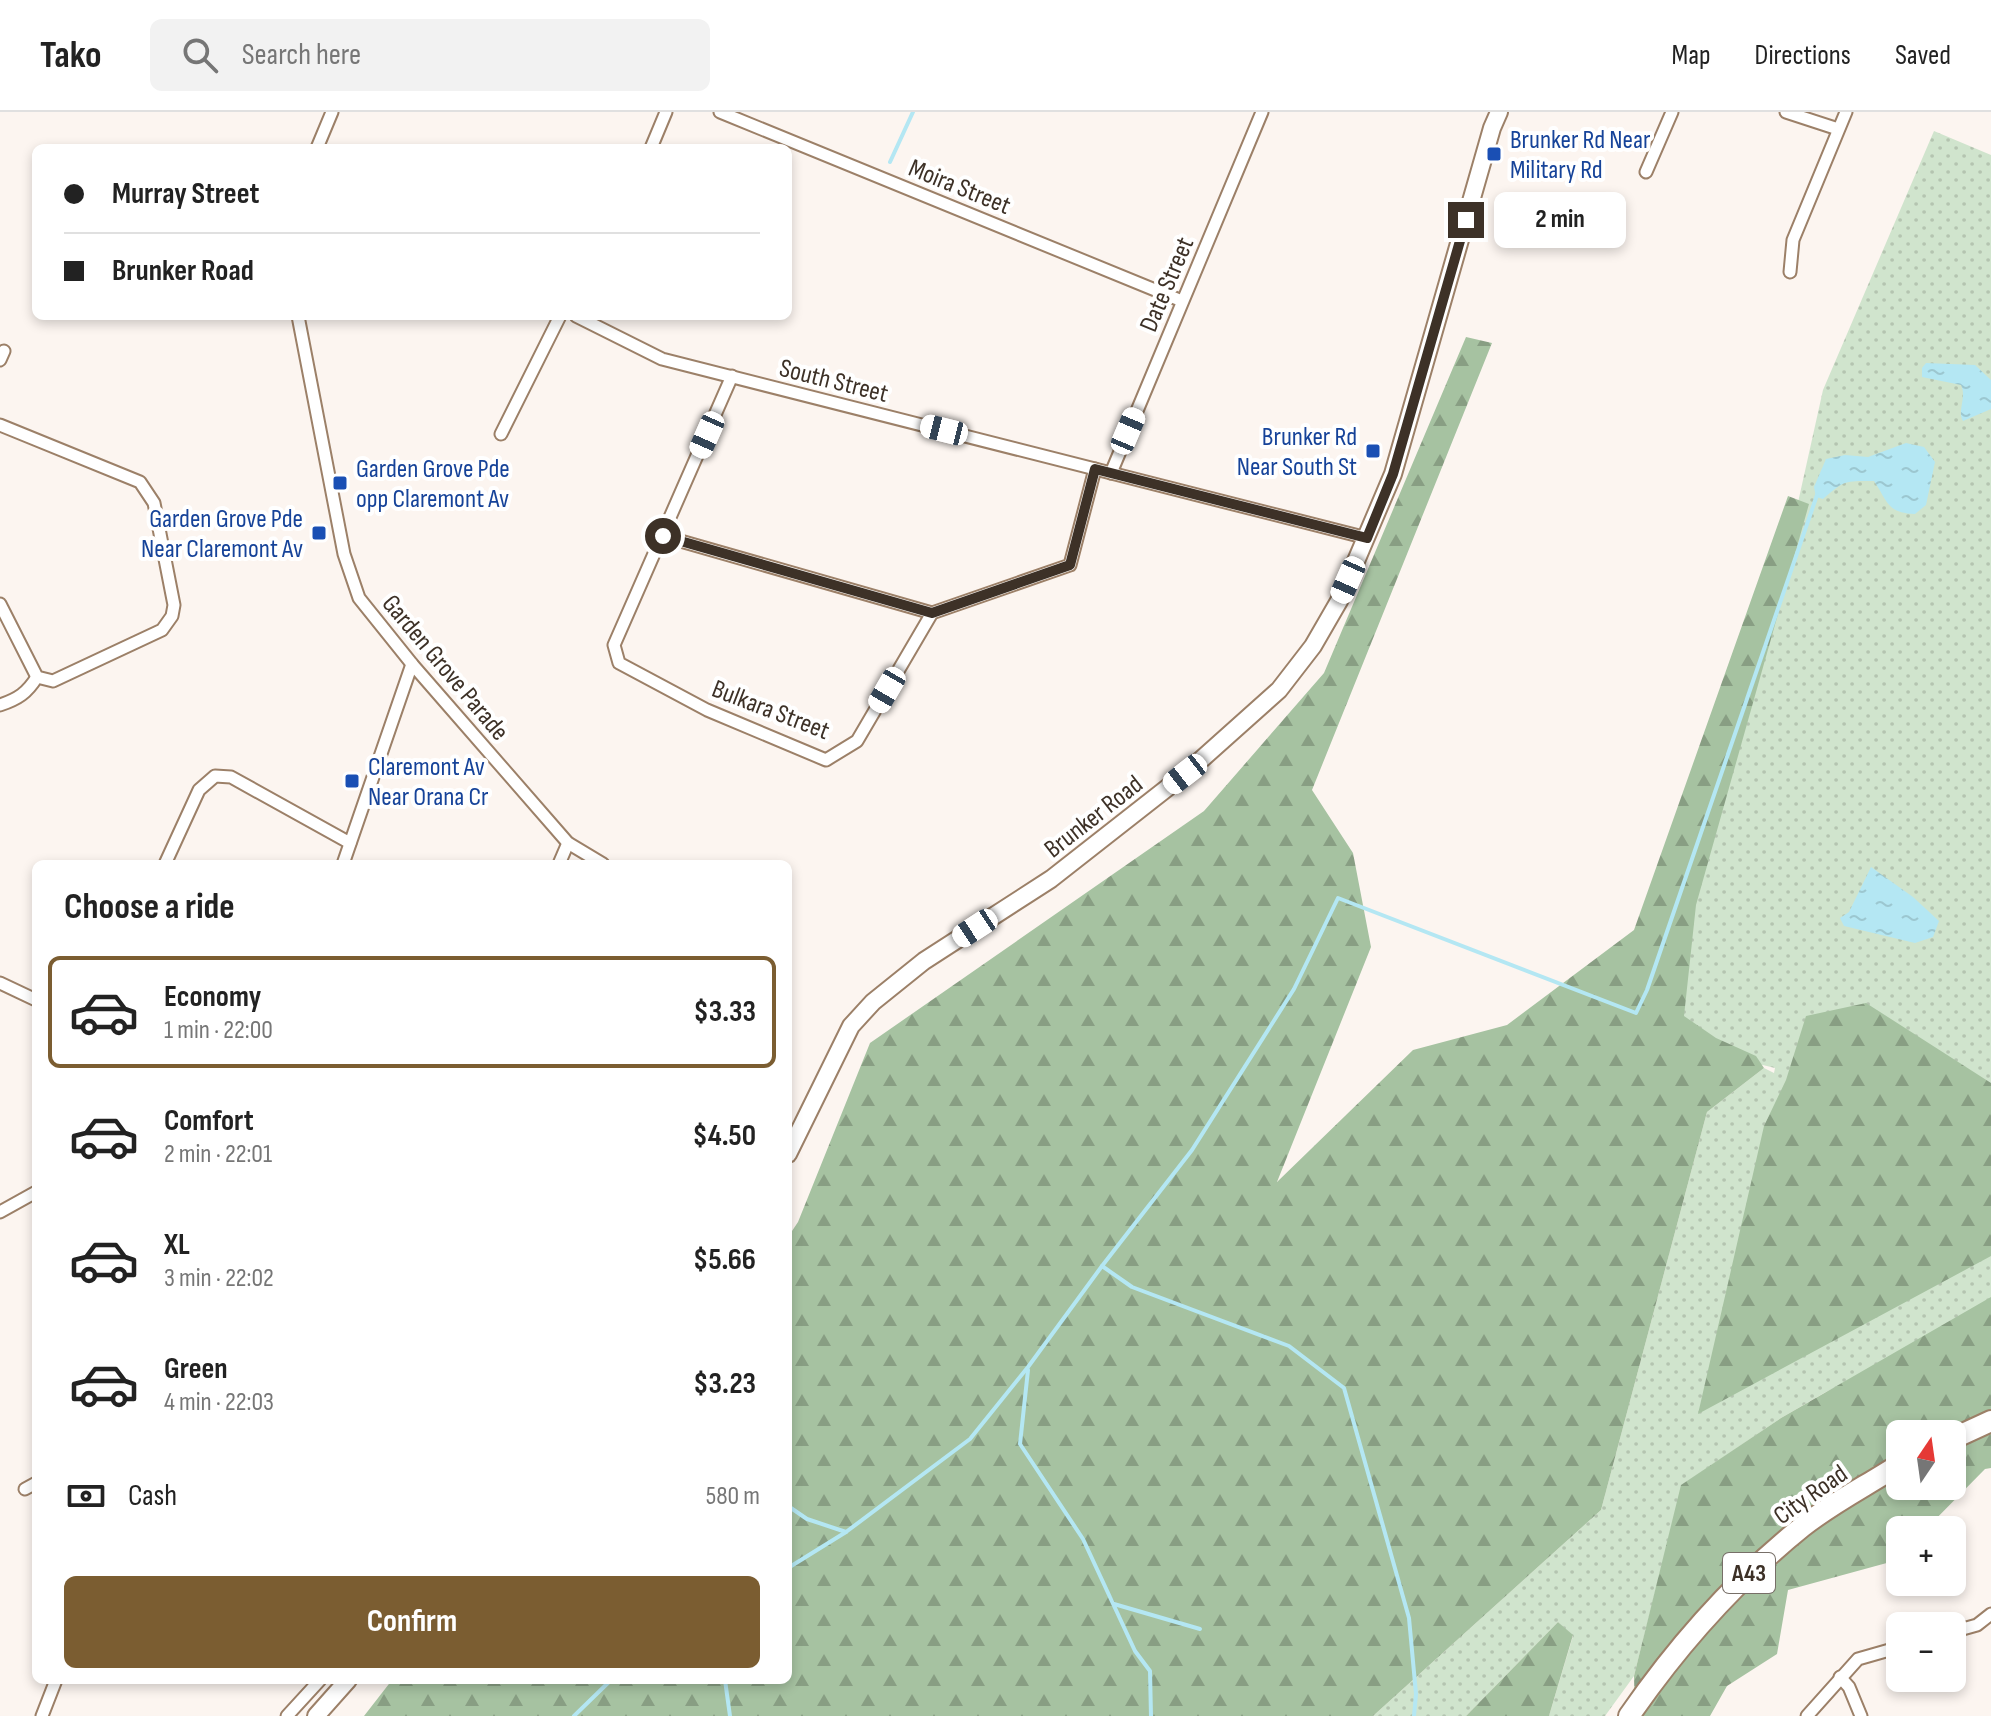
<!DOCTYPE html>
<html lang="en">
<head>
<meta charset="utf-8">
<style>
  :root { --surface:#fff; --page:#f2f2f2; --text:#222; --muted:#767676; --line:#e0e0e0; --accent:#7b5d31 }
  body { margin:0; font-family:"Sofia Sans Condensed",sans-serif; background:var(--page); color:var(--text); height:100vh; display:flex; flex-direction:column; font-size:30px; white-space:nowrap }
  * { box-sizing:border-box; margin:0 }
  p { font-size:26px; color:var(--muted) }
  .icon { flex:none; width:44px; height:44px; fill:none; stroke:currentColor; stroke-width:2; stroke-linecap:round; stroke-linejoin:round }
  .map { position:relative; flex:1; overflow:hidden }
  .panel { position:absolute; left:32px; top:748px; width:760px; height:824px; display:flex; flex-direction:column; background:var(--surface); border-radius:12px; box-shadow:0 4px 12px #0003 }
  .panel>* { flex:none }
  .guide { position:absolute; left:32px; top:32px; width:760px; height:176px; border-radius:12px; box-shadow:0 4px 12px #0003; display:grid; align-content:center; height:176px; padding:0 32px; background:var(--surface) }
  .needle { width:52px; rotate:13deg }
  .controls { position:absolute; left:1886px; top:1308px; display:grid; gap:16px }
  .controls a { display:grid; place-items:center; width:80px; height:80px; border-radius:12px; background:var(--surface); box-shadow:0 4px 12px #0003; font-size:40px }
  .end { position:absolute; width:36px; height:36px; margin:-18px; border:10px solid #3d3127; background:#fff; box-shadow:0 0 0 4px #fff }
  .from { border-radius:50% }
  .bubble { position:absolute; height:56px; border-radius:12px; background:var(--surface); box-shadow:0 4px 12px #0003; font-size:26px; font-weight:700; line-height:56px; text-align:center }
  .car { position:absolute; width:24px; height:48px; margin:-24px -12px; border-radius:10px; box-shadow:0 0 6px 2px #0007; background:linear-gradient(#fff 24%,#345 0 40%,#fff 0 76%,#345 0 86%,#fff 0) }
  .guide b { display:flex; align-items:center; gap:28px; height:76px; font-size:30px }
  .guide b+b { border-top:2px solid var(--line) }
  .guide i { width:20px; height:20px; background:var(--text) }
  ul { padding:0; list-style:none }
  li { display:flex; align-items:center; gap:24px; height:112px; margin:0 16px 12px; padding:0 16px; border:4px solid transparent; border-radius:12px }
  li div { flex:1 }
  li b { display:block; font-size:30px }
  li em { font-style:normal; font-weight:700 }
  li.on { border-color:var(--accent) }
  li>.icon { width:72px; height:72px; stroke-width:1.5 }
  h2 { padding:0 32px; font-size:36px; line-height:96px }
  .pay { display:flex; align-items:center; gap:20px; height:88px; padding:0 32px; font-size:30px }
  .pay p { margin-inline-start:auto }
  .action { display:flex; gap:16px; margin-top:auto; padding:16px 32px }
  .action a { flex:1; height:92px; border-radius:12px; background:var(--accent); color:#fff; font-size:32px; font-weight:700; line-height:92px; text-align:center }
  header { display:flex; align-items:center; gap:48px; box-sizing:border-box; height:112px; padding:0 40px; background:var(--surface); border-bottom:2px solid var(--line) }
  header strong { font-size:38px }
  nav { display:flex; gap:44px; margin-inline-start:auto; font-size:28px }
  .search { width:560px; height:72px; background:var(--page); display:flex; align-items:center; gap:20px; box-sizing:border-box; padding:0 28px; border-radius:12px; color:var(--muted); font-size:30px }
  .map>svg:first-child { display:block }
</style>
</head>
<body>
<header>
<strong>Tako</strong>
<div class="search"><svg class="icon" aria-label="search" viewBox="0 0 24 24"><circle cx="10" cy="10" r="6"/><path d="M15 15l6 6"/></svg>Search here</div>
<nav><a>Map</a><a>Directions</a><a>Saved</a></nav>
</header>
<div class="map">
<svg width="1991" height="1604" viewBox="0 0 1991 1604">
  <defs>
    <pattern id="grass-dots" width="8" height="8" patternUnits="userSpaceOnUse" patternTransform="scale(2)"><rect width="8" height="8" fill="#d0e4cd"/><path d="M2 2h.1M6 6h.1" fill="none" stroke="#b4c4b0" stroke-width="1.8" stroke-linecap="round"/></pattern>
    <pattern id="forest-firs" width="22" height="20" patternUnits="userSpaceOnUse" patternTransform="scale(2)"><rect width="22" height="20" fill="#a6c2a1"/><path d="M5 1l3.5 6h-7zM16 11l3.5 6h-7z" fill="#889e83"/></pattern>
    <pattern id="water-ripples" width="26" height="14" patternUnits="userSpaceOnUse" patternTransform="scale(2)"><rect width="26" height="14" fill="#b4e7f3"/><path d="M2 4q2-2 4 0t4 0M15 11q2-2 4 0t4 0" fill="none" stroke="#9cc7d0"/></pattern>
  </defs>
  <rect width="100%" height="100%" fill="#fcf5f0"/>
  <!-- grass -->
  <polygon fill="url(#grass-dots)" points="1934,19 1991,43 1991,1195 1824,1281 1781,1306 1682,1373 1634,1564 1605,1604 1549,1604 1573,1524 1558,1510 1466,1604 1373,1604 1601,1398 1707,1000 1764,956 1774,961 1775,956 1636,922 1787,440 1823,278"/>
  <!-- forest -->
  <g fill="url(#forest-firs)" fill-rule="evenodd">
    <polygon points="1466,225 1492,231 1312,678 1353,741 1371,835 1277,1070 1413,938 1507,913 1634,818 1788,384 1809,392 1696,793 1684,904 1716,926 1756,944 1764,956 1707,1000 1601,1398 1373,1604 364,1604 392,1568 788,1568 788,1125 798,1110 870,931 1204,699 1324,561"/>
    <polygon points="1866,891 1991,971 1991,1144 1698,1302 1764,1014 1786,968 1806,904"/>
    <path d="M 1991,1185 L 1991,1356 L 1985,1357 L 1925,1418 L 1900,1418 L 1900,1443 L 1894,1449 L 1788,1478 L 1777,1542 L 1727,1574 L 1710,1604 L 1635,1604 L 1634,1564 L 1681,1373 L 1781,1306 ZM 1900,1322 L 1952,1322 L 1952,1374 L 1900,1374 Z"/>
    <polygon points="1558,1510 1573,1523 1549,1604 1466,1604"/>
  </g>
  <!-- water -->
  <g fill="url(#water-ripples)">
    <path d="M 1926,251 L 1975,253 L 1991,268 L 1991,297 L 1963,309 C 1957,299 1967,285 1961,273 L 1922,265 L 1922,256 Z"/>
    <path d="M 1906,331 L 1924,335 L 1935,350 L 1926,393 L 1915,402 C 1887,401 1888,390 1874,369 C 1844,369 1845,368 1823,387 L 1816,385 L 1814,375 L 1826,347 L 1845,343 L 1868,345 Z"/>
    <polygon points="1871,755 1913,785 1939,809 1933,825 1915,831 1844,814 1840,806 1849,800"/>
  </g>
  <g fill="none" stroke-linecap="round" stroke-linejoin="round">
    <!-- stream -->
    <g stroke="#b4e7f3" stroke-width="4">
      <polyline points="890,50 913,0"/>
      <polyline points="1102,1154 1132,1175 1289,1234 1344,1276 1409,1506 1416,1582 1414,1604"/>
      <polyline points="1028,1258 1020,1332 1083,1427 1135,1539 1150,1559 1151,1604"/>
      <polyline points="788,1394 807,1407 846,1420"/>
      <polyline points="788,1456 846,1420 970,1327 1028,1255 1102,1154 1192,1038 1294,877 1338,786 1636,901 1647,878 1817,383"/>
      <polyline points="1114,1492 1200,1517"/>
      <polyline points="725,1568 730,1604"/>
      <polyline points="574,1604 611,1568"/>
    </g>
    <!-- street casing -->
    <g stroke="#9c8068" stroke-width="15">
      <g id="street">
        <polyline points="720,0 1182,189"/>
        <polyline points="1786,0 1838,17"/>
        <polyline points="317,36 332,0"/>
        <polyline points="651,36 666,0"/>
        <polyline points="1646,60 1672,0"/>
        <polyline points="1790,160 1793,128 1846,0"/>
        <polyline points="298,204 344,442 359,486 412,552 568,731 603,752"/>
        <polyline points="576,204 662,247 1367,426"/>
        <polyline points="0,248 4,239"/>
        <polyline points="732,264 614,533 619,551 707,598 826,648 857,629 932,501 1070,453 1095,357"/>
        <polyline points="0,313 140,370 154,391 174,493 172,504 162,518 53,569 37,565 0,492"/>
        <polyline points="501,322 560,204"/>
        <polyline points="1111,361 1262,0"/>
        <polyline points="663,424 932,501"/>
        <path d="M 0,593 C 18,587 27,581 37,565"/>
        <polyline points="165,752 199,678 215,664 231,665 350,731"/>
        <polyline points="343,752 412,552"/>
        <polyline points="559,752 568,731"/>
        <polyline points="0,871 36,888"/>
        <polyline points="0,1100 36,1080"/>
        <polyline points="25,1377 36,1371"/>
        <polyline points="1952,1520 1977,1513 1991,1502"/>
        <polyline points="1840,1565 1849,1575 1861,1604"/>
        <polyline points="42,1604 56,1568"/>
        <polyline points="287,1604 320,1568"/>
        <polyline points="1807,1604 1858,1547 1900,1535"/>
      </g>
    </g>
    <!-- secondary casing -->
    <g stroke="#9c8068" stroke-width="20">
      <g id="secondary">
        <polyline points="788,1042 851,914 873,890 924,849 1051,767 1185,662 1279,578 1313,534 1339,489 1393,362 1492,16 1499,0"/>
        <polyline points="316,1604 348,1568"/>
      </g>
    </g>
    <!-- highway casing -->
    <g stroke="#9c8068" stroke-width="24">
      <g id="highway">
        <polyline points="1952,1327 1991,1309"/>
        <path d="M 1629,1604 C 1678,1533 1735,1469 1802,1415 C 1832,1391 1868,1373 1900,1352"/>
      </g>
    </g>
    <!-- street -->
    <use href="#street" stroke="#fff" stroke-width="11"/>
    <!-- secondary -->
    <use href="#secondary" stroke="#fff" stroke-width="16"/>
    <!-- highway -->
    <use href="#highway" stroke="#fff" stroke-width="20"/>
  </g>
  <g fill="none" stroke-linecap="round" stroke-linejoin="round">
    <!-- route -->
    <polyline stroke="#3d3127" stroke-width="10" points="663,424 932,501 1070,453 1095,357 1367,426 1393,362 1466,108"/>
  </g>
  <!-- markers -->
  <g fill="#1a4fb4" stroke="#fff" stroke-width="3">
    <rect x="1486" y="34" width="16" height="16" rx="4"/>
    <rect x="1365" y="331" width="16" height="16" rx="4"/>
    <rect x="332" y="363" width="16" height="16" rx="4"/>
    <rect x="311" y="413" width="16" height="16" rx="4"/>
    <rect x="344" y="661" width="16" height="16" rx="4"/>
  </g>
  <g text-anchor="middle" stroke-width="8" stroke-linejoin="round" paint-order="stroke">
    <!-- shield labels -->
    <rect fill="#fff" stroke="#776f68" stroke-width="2" x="1723" y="1441" width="52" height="40" rx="6"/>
    <g font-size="24" font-weight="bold" fill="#3d3127">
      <text x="1749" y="1469">A43</text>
    </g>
    <!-- transit labels -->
    <g font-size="26" fill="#164399" stroke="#fff" text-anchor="start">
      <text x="1510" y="36">Brunker Rd Near<tspan x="1510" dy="30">Military Rd</tspan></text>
      <text x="1357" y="333" text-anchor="end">Brunker Rd<tspan x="1357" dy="30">Near South St</tspan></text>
      <text x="356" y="365">Garden Grove Pde<tspan x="356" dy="30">opp Claremont Av</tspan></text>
      <text x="303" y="415" text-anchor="end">Garden Grove Pde<tspan x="303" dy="30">Near Claremont Av</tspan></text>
      <text x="368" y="663">Claremont Av<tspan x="368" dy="30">Near Orana Cr</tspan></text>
    </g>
    <!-- street labels -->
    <g font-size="26" fill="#3d3127" stroke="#fff">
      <text transform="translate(960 74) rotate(22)" y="9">Moira Street</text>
      <text transform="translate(1166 172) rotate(-67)" y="9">Date Street</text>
      <text transform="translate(834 268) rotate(14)" y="9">South Street</text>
      <text transform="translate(446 555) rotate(50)" y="9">Garden Grove Parade</text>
      <text transform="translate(771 597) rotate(21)" y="9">Bulkara Street</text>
      <text transform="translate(1093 704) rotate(-38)" y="9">Brunker Road</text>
      <text transform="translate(1810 1382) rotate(-35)" y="9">City Road</text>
    </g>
  </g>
</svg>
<div class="controls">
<a><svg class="needle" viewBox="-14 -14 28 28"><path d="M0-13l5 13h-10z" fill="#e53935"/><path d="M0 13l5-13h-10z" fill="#767676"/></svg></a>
<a>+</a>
<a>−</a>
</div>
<i class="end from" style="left:663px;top:424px"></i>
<i class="end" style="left:1466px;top:108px"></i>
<div class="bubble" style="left:1494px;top:80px;width:132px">2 min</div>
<i class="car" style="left:944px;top:318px;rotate:284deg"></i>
<i class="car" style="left:1128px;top:319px;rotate:23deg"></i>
<i class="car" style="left:707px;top:323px;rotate:204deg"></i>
<i class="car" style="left:1348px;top:468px;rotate:204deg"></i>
<i class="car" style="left:887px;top:578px;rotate:210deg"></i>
<i class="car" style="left:1185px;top:662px;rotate:232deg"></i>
<i class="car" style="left:975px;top:816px;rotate:237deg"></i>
<div class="guide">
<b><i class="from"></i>Murray Street</b>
<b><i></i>Brunker Road</b>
</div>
<section class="panel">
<h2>Choose a ride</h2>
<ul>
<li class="on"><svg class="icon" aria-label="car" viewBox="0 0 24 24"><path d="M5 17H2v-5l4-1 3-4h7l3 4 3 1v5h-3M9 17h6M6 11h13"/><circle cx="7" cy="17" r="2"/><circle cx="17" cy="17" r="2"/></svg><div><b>Economy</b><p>1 min · 22:00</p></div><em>$3.33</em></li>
<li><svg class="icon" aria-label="car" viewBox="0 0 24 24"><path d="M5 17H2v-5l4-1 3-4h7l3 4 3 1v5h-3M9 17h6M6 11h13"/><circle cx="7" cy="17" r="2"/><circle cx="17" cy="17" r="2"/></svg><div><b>Comfort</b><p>2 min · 22:01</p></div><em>$4.50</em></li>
<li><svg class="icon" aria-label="car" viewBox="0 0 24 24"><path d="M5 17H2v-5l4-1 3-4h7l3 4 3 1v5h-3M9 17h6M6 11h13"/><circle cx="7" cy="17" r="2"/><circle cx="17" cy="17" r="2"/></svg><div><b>XL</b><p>3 min · 22:02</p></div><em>$5.66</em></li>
<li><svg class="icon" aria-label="car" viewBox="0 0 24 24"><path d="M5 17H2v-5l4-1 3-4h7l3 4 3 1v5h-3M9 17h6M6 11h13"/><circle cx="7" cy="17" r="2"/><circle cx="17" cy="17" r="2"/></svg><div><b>Green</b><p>4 min · 22:03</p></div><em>$3.23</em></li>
</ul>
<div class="pay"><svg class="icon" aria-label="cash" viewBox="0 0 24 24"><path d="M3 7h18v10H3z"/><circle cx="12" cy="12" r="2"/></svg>Cash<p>580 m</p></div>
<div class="action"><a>Confirm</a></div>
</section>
</div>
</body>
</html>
